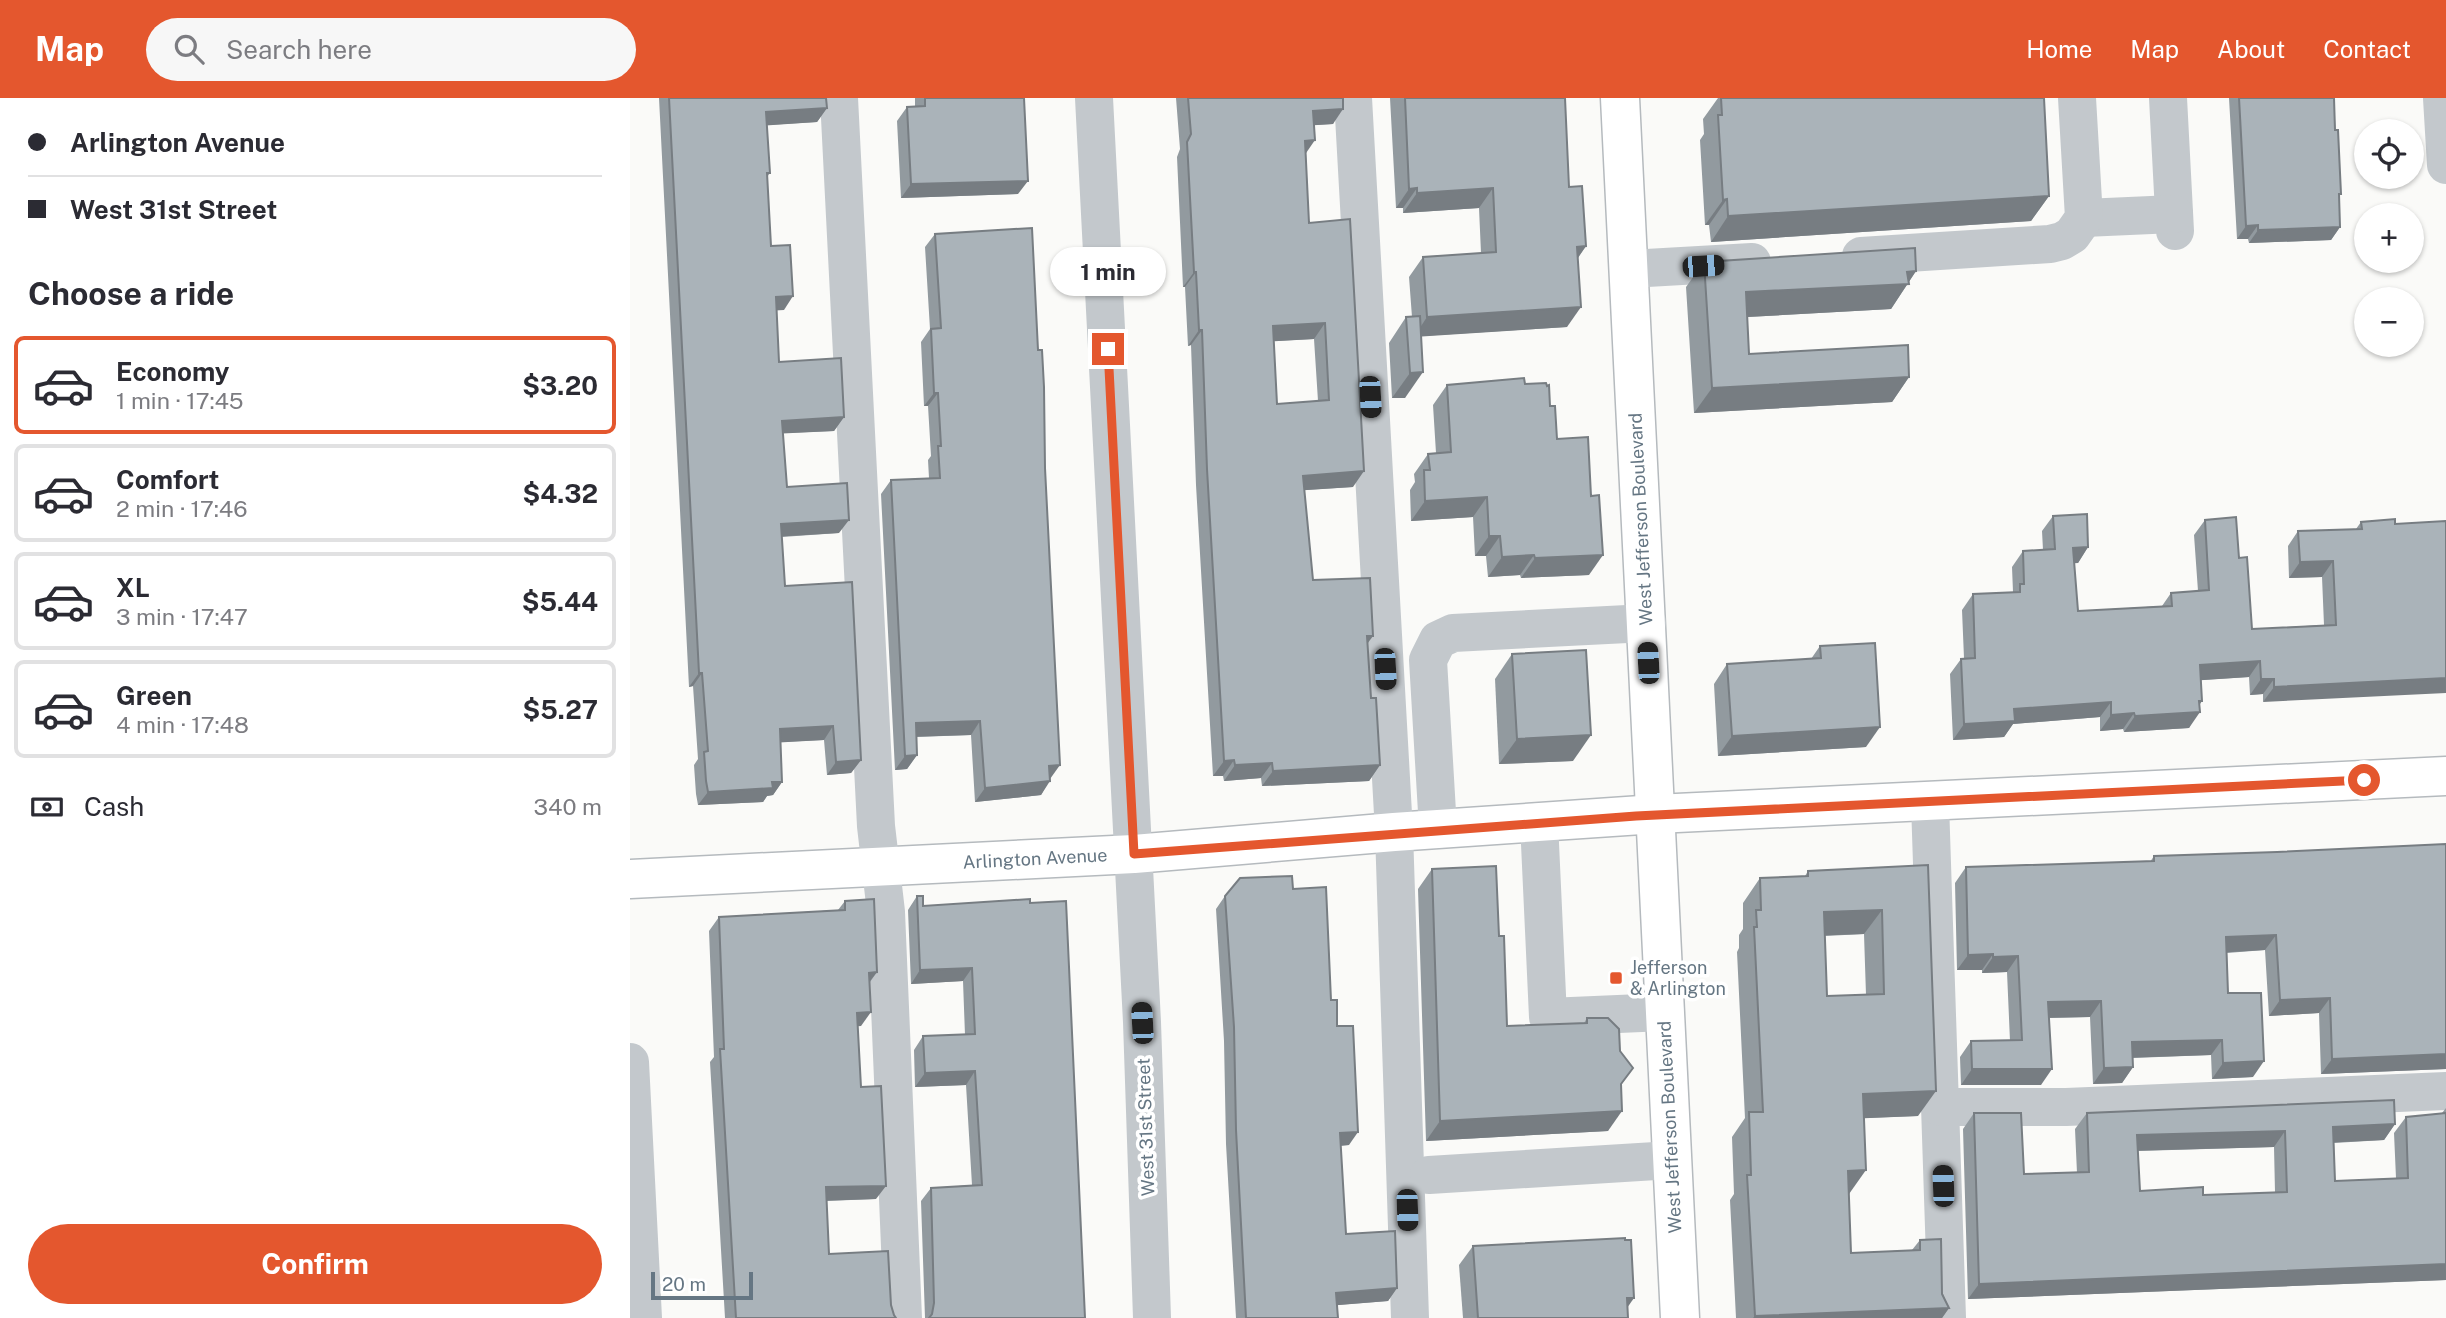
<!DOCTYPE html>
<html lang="en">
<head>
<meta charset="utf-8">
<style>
  :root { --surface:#fff; --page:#f7f7f7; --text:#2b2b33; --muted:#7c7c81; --line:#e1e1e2; --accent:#e4572e }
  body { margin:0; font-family:"Public Sans",sans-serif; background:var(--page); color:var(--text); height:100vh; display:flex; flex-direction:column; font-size:26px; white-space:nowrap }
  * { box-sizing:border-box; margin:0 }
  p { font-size:23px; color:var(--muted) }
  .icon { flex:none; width:38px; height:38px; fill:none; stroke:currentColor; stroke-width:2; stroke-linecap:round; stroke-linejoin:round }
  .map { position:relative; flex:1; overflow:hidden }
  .side { display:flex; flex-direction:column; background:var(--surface); width:630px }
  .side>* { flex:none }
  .banner { display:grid; align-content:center; height:154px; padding:0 28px; background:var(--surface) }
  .tools { position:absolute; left:1724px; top:21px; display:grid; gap:14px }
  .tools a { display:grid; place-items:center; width:70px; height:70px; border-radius:50%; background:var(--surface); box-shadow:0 2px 5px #0004; font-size:35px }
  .scale { position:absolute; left:21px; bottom:18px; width:102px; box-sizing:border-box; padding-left:7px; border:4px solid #657683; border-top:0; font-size:19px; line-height:24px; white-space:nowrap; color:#657683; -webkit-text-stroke:5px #fff; paint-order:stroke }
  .end { position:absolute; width:32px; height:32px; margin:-16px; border:9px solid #e4572e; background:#fff; box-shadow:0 0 0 4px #fff }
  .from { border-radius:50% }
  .bubble { position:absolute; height:49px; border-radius:24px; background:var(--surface); box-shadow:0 2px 5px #0004; font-size:23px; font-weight:700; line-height:49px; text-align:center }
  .car { position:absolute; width:21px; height:42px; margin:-21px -10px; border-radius:9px; box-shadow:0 0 5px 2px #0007; background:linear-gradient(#222 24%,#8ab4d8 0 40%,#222 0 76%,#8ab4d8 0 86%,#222 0) }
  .banner b { display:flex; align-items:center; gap:24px; height:66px; font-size:26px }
  .banner b+b { border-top:2px solid var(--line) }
  .banner i { width:18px; height:18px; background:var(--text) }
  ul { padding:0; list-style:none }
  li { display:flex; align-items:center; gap:21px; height:98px; margin:0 14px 10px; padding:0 14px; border:4px solid var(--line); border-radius:10px }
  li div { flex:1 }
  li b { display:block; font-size:26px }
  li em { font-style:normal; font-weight:700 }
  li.selected { border-color:var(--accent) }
  li>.icon { width:63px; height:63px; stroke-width:1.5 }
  h2 { padding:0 28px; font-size:32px; line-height:84px }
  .pay { display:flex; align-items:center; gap:18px; height:77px; padding:0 28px; font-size:26px }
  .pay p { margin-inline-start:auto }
  .cta { display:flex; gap:14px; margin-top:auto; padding:14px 28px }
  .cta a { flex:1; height:80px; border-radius:42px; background:var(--accent); color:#fff; font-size:28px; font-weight:700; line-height:80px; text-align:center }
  header { display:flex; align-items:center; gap:42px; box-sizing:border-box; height:98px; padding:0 35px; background:var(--accent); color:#fff }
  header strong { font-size:33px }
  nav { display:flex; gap:38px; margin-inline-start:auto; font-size:24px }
  .search { width:490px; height:63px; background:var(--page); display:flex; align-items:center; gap:18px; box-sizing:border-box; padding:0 24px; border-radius:38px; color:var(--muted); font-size:26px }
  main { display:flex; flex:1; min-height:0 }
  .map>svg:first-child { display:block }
</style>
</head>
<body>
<header>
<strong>Map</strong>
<div class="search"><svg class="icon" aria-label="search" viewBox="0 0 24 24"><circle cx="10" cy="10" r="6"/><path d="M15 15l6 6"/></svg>Search here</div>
<nav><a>Home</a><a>Map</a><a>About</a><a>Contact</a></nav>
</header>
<main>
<section class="side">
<div class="banner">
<b><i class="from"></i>Arlington Avenue</b>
<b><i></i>West 31st Street</b>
</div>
<h2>Choose a ride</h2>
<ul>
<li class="selected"><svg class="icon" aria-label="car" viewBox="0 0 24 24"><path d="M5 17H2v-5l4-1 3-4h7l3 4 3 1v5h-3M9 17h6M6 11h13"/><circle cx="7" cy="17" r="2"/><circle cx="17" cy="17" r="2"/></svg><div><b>Economy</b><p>1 min · 17:45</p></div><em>$3.20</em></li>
<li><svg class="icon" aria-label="car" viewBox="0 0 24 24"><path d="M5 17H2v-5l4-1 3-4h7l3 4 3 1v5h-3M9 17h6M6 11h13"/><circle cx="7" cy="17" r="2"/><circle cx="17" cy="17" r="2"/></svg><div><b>Comfort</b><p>2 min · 17:46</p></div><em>$4.32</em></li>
<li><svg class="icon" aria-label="car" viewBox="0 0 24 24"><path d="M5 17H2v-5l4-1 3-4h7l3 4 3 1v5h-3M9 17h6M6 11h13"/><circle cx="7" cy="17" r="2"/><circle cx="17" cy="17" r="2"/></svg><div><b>XL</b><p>3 min · 17:47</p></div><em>$5.44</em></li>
<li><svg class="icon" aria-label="car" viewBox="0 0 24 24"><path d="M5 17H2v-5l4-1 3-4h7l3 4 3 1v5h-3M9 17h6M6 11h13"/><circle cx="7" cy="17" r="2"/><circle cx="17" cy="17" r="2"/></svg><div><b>Green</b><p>4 min · 17:48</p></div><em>$5.27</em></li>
</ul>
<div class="pay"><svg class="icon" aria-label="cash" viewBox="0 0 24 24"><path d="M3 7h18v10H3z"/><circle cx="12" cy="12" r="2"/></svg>Cash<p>340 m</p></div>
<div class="cta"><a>Confirm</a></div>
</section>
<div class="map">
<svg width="1816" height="1220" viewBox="0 0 1816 1220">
  <rect width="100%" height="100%" fill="#fafaf8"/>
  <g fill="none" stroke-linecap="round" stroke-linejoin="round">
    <!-- major casing -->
    <g stroke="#b5babe" stroke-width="41">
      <g id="major">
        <polyline points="990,0 1050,1220"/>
        <polyline points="0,781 504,756 764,734 1026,716 1816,678"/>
      </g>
    </g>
    <!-- minor -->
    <g stroke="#c3c8cc" stroke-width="38">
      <polyline points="209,0 246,728 256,814 273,1220"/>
      <polyline points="464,0 512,924 522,1220"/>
      <polyline points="723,0 764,734 780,1220"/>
      <polyline points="1538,0 1545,133"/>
      <polyline points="1812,0 1816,67"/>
      <polyline points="1454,120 1544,116"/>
      <polyline points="1231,158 1420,146 1432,143 1442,137 1454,120 1447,0"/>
      <polyline points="999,171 1122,164"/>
      <polyline points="1300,705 1317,1220"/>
      <polyline points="909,724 918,919 1035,914"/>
      <polyline points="808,731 798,562 808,542 823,535 1017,525"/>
      <polyline points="0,964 13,1220"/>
      <polyline points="1310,1009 1436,1009 1816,993"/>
      <polyline points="799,1077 1042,1062"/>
    </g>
    <!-- major -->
    <use href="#major" stroke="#fff" stroke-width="38"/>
  </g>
  <!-- wall -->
  <g fill="#929a9f" fill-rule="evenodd">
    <polygon points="29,0 196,0 197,10 187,24 137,27 140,75 137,79 141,148 154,212 146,212 149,264 214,319 204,333 153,335 157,389 209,435 152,439 155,488 231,662 221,675 197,677 194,642 150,644 152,684 143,697 137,698 133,704 68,707 66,696 64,667 68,661 63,588 59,589"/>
    <polygon points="285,0 394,0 388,96 271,100 267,23 277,9 285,8"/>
    <path d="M 546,0 L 713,0 L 703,26 L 684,27 L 676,55 L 679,125 L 723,389 L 674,392 L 683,482 L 737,546 L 741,600 L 750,667 L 739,683 L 632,688 L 631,680 L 594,683 L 593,678 L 583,678 L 566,387 L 561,247 L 558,248 L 555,189 L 553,189 L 547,59 L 550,51 ZM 684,241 L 688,303 L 647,306 L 644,243 Z"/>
    <polygon points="760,0 935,0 939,89 956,148 948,160 937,229 791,238 775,300 762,300 759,245 776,219 782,219 779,179 793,159 851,155 849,110 773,115 773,110 766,110"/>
    <polygon points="1088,0 1414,0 1419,98 1401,123 1081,144 1079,127 1075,127 1070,42 1074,36 1073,21"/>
    <polygon points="1599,0 1704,0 1710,129 1701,142 1619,145 1618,141 1607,141"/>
    <polygon points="305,136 420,681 411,697 345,704 341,637 286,639 287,657 277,671 265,672 251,396 261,382 299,380 298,362 301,358 298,308 294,308 291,244 300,231 295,149"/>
    <polygon points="1074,164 1286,173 1261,211 1117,219 1119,256 1279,279 1262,304 1064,315 1056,189"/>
    <polygon points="895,286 920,308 959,477 891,480 890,477 858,479 856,458 845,458 843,419 781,423 780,392 785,384 784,376 798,356 806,355 803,307 817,287"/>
    <polygon points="1423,418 1458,449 1448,465 1444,465 1448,513 1532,508 1541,495 1568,493 1564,437 1575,422 1609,460 1622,531 1694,527 1692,479 1659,480 1658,448 1668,433 1726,431 1731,424 1765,426 1816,423 1633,604 1633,596 1620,597 1619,579 1571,582 1570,607 1559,630 1494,634 1493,631 1470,633 1470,619 1383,626 1374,639 1323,642 1320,576 1331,561 1334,560 1332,512 1343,496 1383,494 1382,469 1393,453 1413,452 1412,433"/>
    <polygon points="1190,548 1236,649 1088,658 1084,586 1097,566 1181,561"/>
    <polygon points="882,556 943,663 869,666 865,581"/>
    <polygon points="1816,746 1816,971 1691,976 1689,915 1639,918 1635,852 1597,855 1598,895 1623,979 1582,981 1581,957 1503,960 1503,969 1492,985 1463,986 1460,919 1419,920 1411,987 1331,987 1330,959 1341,943 1380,943 1377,874 1352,875 1352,872 1327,872 1325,785 1336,769 1520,764 1524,758 1647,754"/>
    <path d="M 1298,767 L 1288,1018 L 1234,1020 L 1219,1096 L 1221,1155 L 1282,1152 L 1290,1142 L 1319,1210 L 1312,1220 L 1106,1220 L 1100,1102 L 1104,1096 L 1102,1039 L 1115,1020 L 1107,854 L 1109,850 L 1109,837 L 1113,831 L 1113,805 L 1130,780 L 1175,778 L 1178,773 ZM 1234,836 L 1236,897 L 1197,898 L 1195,838 Z"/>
    <polygon points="802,771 869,838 877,928 954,925 957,920 990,953 1003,970 991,987 978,1033 796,1043 788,791"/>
    <polygon points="663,791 701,902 707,928 719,1047 711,1048 716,1136 767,1190 758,1203 707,1207 708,1220 606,1220 596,1046 594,943 586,811 595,798"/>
    <polygon points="287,798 293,808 400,801 455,1220 295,1220 291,1103 301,1090 342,1087 336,987 285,989 284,952 293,938 335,937 333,883 281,886 278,812"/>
    <polygon points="215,803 247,874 240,884 231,928 228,928 231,989 246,1101 196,1103 199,1156 261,1207 264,1217 266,1220 95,1220 80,964 84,959 79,833 89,819 208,812"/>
    <path d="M 1816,1010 L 1816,1182 L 1338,1201 L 1333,1031 L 1344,1015 L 1394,1076 L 1447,1075 L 1445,1031 L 1457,1015 L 1765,1026 L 1754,1042 L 1704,1045 L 1705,1083 L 1766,1080 L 1764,1035 L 1776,1019 L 1812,1015 ZM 1644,1049 L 1645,1094 L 1573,1097 L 1510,1093 L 1508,1053 Z"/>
    <polygon points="843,1148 998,1209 998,1220 833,1220 829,1167"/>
  </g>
  <!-- shaded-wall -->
  <g fill="#777d82">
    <polygon points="197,10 187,24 127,28 136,14"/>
    <polygon points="713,11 703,26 672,28 683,13"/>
    <polygon points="685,42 674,58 675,43"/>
    <polygon points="398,83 388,96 271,100 281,86"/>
    <polygon points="787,90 773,110 766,110 779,91"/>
    <polygon points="863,90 849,110 773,115 787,95"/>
    <polygon points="1419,98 1401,123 1081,144 1098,118"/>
    <polygon points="1097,101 1079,127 1075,127 1093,102"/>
    <polygon points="1628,127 1618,141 1607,141 1616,128"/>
    <polygon points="1710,129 1701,142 1619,145 1628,132"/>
    <polygon points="956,148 942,168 947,149"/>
    <polygon points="1286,173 1261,211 1098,220 1116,194"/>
    <polygon points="564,174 566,174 555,189 553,189"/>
    <polygon points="163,198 154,212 136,213 146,199"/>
    <polygon points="951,209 937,229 784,239 797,219"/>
    <polygon points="695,225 684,241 632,244 643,228"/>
    <polygon points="569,232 572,232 561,247 558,248"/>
    <polygon points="793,274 775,300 762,300 780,275"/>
    <polygon points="1279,279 1262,304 1064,315 1082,290"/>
    <polygon points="304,295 308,295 298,308 294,308"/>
    <polygon points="214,319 204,333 142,336 152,323"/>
    <polygon points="734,373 723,389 662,393 673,378"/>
    <polygon points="857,399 843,419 781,423 795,403"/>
    <polygon points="219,422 209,435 142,439 151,426"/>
    <polygon points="859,438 870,438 856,458 845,458"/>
    <polygon points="1458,449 1448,465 1433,466 1443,450"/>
    <polygon points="904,457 890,477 858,479 872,459"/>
    <polygon points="973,457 959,477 891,480 905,460"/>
    <polygon points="1703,463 1692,479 1659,480 1670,464"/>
    <polygon points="737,538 743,538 732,553"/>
    <polygon points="1630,563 1619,579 1559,583 1570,567"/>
    <polygon points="69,575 72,575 63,588 59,589"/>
    <polygon points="1816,580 1816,595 1633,604 1644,589"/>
    <polygon points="1631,581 1644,581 1633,596 1620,597"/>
    <polygon points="1569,603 1572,603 1564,615 1570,614 1559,630 1494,634 1505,618"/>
    <polygon points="1481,604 1470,619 1383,626 1374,639 1323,642 1334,626 1384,611"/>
    <polygon points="1504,615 1493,631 1470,633 1481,617"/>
    <polygon points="350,623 341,637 276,639 286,625"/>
    <polygon points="203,628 194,642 140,645 150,631"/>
    <polygon points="1250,629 1236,649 1088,658 1102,638"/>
    <polygon points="961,637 943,663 869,666 887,641"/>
    <polygon points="287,657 277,671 265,672 275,658"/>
    <polygon points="231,662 221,675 197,677 206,664"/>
    <polygon points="604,662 593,678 583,678 594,663"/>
    <polygon points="642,665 631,680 594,683 605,667"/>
    <polygon points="430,667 420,681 419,668"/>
    <polygon points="750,667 739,683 632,688 643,673"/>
    <polygon points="420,683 411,697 345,704 355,690"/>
    <polygon points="142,684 152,684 143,697 137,698 133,704 68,707 78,694"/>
    <polygon points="1252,812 1234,836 1177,838 1194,814"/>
    <polygon points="1646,837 1635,852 1585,855 1596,839"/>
    <polygon points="1363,856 1352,872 1327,872 1338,857"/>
    <polygon points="1388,858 1377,874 1352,875 1363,859"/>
    <polygon points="342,870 333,883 281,886 290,872"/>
    <polygon points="247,874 237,887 239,875"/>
    <polygon points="1700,900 1689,915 1639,918 1650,902"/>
    <polygon points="1471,903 1460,919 1407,920 1418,904"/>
    <polygon points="241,914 231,928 218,929 227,915"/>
    <polygon points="1592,942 1581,957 1491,960 1502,944"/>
    <polygon points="1816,956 1816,971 1691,976 1702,961"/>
    <polygon points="1634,963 1623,979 1582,981 1593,965"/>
    <polygon points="1503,969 1492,985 1463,986 1474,970"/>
    <polygon points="1342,971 1422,971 1411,987 1331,987"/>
    <polygon points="345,973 336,987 285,989 295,975"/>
    <polygon points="1306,993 1288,1018 1216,1021 1233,996"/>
    <polygon points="992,1013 978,1033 796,1043 810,1023"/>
    <polygon points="1765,1026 1754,1042 1692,1045 1703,1029"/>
    <polygon points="1655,1033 1644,1049 1496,1053 1507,1037"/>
    <polygon points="728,1034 719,1047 700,1048 710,1035"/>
    <polygon points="1236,1072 1219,1096 1218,1073"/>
    <polygon points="256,1088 246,1101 186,1103 196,1089"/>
    <polygon points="1816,1166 1816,1182 1338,1201 1349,1186"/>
    <polygon points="767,1190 758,1203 697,1208 706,1195"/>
    <polygon points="997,1200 1004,1200 990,1220"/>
    <polygon points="1319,1210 1312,1220 1123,1220 1125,1218"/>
  </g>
  <!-- building -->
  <g fill="#aab3b9" stroke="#777d82" stroke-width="2" fill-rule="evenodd">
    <polygon points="39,0 196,0 197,10 136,14 140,75 137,75 141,148 160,147 163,198 146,199 149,264 211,260 214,319 152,323 157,389 217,385 219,422 151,426 155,488 222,484 231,662 206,664 203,628 150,631 152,684 142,684 143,690 78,694 76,683 74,654 78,653 72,575 69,575"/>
    <polygon points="295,0 394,0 398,83 281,86 277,9 295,8"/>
    <path d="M 558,0 L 713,0 L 713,11 L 683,13 L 685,42 L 675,43 L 679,125 L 720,121 L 734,373 L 673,378 L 683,482 L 740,480 L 743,538 L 737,538 L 741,600 L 746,600 L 750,667 L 643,673 L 642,665 L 605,667 L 604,662 L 594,663 L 577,371 L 572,232 L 569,232 L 566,174 L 564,174 L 557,44 L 561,36 ZM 695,225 L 699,302 L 647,306 L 643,228 Z"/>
    <polygon points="775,0 935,0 939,89 952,88 956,148 947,149 951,209 797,219 793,159 866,154 863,90 787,95 787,90 779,91"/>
    <polygon points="1091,0 1414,0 1419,98 1098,118 1097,101 1093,102 1088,17 1092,17"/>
    <polygon points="1609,0 1704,0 1705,32 1708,32 1711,96 1709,96 1710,129 1628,132 1628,127 1616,128"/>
    <polygon points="402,130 408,252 412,252 414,289 415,370 430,667 419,668 420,683 355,690 350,623 286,625 287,657 275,658 261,382 310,380 308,348 311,348 308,295 304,295 301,231 311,230 305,136"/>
    <polygon points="1285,150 1286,173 1277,174 1279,186 1116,194 1119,256 1278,247 1279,279 1082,290 1074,164"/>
    <polygon points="790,218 793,274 780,275 776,219"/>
    <polygon points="894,280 895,286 916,285 917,288 919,287 920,308 925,308 927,341 958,339 961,398 969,397 973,457 905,460 904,457 872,459 870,438 859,438 857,399 795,403 794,372 800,372 798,356 821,354 817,287"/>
    <polygon points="1457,416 1458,449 1443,450 1448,513 1542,508 1541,495 1579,492 1575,422 1606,419 1609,460 1617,459 1622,531 1706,527 1703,463 1670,464 1668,433 1732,431 1731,424 1765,421 1765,426 1816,423 1816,580 1644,589 1644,581 1631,581 1630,563 1570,567 1572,603 1569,603 1570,614 1505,618 1504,615 1481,617 1481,604 1384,611 1385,623 1334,626 1331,561 1345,560 1343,496 1390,494 1390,486 1394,486 1393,453 1425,451 1423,418"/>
    <polygon points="1245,545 1250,629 1102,638 1097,566 1191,560 1190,548"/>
    <polygon points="956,552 961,637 887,641 882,556"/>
    <polygon points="1816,746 1816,956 1702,961 1700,900 1650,902 1646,837 1596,839 1598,895 1631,895 1634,963 1593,965 1592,942 1502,944 1503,969 1474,970 1471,903 1418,904 1422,971 1342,971 1341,943 1392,942 1388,858 1363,859 1363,856 1338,857 1336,769 1524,763 1524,758 1647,754"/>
    <path d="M 1298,767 L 1306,993 L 1233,996 L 1236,1072 L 1218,1073 L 1221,1155 L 1290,1152 L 1290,1142 L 1311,1141 L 1312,1196 L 1319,1210 L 1125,1218 L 1117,1077 L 1121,1077 L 1119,1014 L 1133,1014 L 1124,829 L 1127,829 L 1126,812 L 1131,812 L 1130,780 L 1178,778 L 1178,773 ZM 1252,812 L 1254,896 L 1197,898 L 1194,814 Z"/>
    <polygon points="866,768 869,838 874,838 877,928 957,925 957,920 978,920 989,931 990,953 1003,970 991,986 992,1013 810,1023 802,771"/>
    <polygon points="662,778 663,791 696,789 701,902 707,902 707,928 723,928 728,1034 710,1035 716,1136 765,1133 767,1190 706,1195 708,1220 616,1220 606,1032 604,929 595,798 610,780"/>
    <polygon points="287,798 293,798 293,808 400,801 400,805 436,803 455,1220 299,1220 302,1216 304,1205 301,1090 352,1087 345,973 295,975 293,938 345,936 342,870 290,872"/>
    <polygon points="244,801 247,874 239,875 241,914 227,915 231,989 251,988 256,1088 196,1089 199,1156 258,1153 261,1207 264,1217 266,1220 106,1220 90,951 94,951 89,819 215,812 215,803"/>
    <path d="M 1764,1002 L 1765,1026 L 1703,1029 L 1705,1083 L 1778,1080 L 1776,1019 L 1816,1015 L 1816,1166 L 1349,1186 L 1344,1015 L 1391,1015 L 1394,1076 L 1459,1074 L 1457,1015 ZM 1655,1033 L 1657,1094 L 1573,1097 L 1573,1089 L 1510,1093 L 1507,1037 Z"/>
    <polygon points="995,1140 995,1142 1001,1142 1004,1200 997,1200 998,1220 848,1220 843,1148"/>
  </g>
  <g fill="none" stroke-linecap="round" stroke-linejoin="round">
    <!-- route -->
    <polyline stroke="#e4572e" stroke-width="9" points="478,251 504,756 1006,718 1734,682"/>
  </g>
  <!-- markers -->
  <rect fill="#e4572e" stroke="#fff" stroke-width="2.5" x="979" y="873" width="14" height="14" rx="3.5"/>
  <g text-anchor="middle" stroke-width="7" stroke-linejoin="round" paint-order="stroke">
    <!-- street labels -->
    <g font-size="18" fill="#657683" stroke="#fff">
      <text transform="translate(1011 421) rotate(-93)" y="6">West Jefferson Boulevard</text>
      <text transform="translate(405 761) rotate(-3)" y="6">Arlington Avenue</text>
      <text transform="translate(516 1029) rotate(-92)" y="6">West 31st Street</text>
      <text transform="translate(1040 1029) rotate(-93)" y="6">West Jefferson Boulevard</text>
    </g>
    <!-- poi labels -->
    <g font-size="18" fill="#657683" stroke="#fff" text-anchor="start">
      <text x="1000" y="876">Jefferson<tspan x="1000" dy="21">&amp; Arlington</tspan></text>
    </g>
  </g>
</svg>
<div class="tools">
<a><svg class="icon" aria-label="locate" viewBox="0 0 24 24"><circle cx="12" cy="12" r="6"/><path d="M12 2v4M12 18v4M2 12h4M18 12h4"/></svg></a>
<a>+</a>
<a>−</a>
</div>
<div class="scale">20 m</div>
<i class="end from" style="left:1734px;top:682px"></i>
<i class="end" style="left:478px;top:251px"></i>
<div class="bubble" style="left:420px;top:149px;width:116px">1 min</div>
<i class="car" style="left:1073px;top:168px;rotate:86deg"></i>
<i class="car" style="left:740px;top:299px;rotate:177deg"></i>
<i class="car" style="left:1018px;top:565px;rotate:357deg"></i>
<i class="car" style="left:755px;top:571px;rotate:177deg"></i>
<i class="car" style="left:512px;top:925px;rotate:357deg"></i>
<i class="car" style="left:1313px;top:1088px;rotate:358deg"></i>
<i class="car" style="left:777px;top:1112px;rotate:178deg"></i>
</div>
</main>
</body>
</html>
